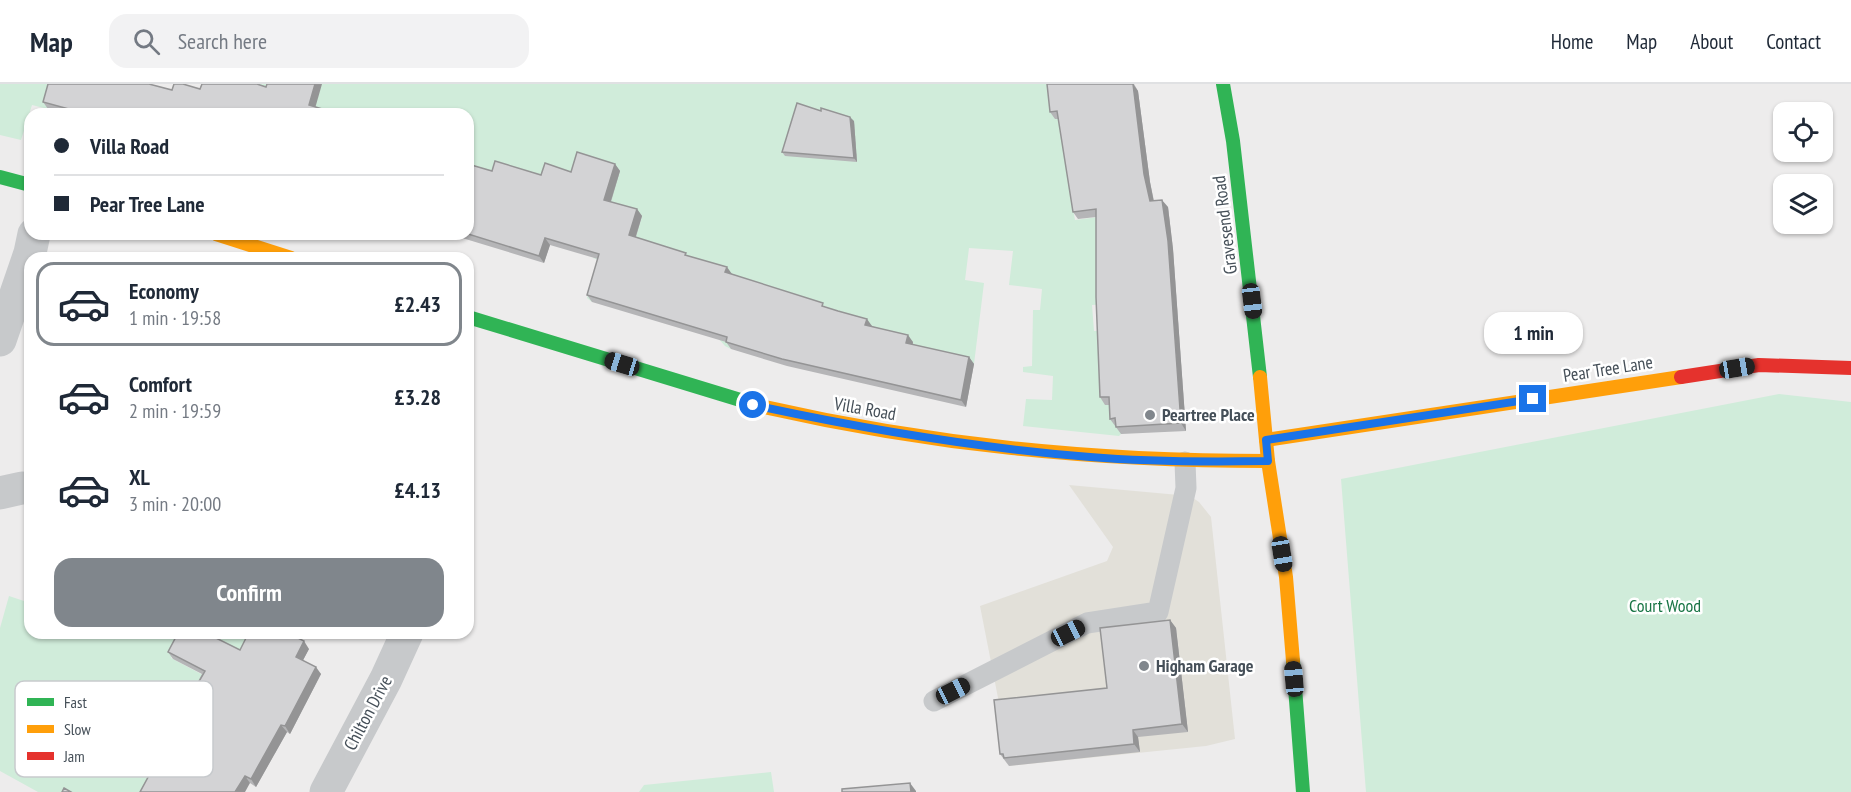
<!DOCTYPE html>
<html lang="en">
<head>
<meta charset="utf-8">
<style>
  :root { --surface:#fff; --page:#f2f2f3; --text:#1f2937; --muted:#747a83; --line:#e0e1e3; --accent:#80868c }
  body { margin:0; font-family:"PT Sans Narrow",sans-serif; background:var(--page); color:var(--text); height:100vh; display:flex; flex-direction:column; font-size:22px; white-space:nowrap }
  * { box-sizing:border-box; margin:0 }
  p { font-size:20px; color:var(--muted) }
  .icon { flex:none; width:33px; height:33px; fill:none; stroke:currentColor; stroke-width:2; stroke-linecap:round; stroke-linejoin:round }
  .map { position:relative; flex:1; overflow:hidden }
  .drawer { position:absolute; left:24px; top:168px; width:450px; height:387px; display:flex; flex-direction:column; background:var(--surface); border-radius:18px; box-shadow:0 2px 4px #0004 }
  .drawer>* { flex:none }
  .banner { position:absolute; left:24px; top:24px; width:450px; height:132px; border-radius:18px; box-shadow:0 2px 4px #0004; display:grid; align-content:center; height:132px; padding:0 30px; background:var(--surface) }
  .buttons { position:absolute; left:1773px; top:18px; display:grid; gap:12px }
  .buttons a { display:grid; place-items:center; width:60px; height:60px; border-radius:12px; background:var(--surface); box-shadow:0 2px 4px #0004; font-size:30px }
  .end { position:absolute; width:27px; height:27px; margin:-14px; border:8px solid #1a73e8; background:#fff; box-shadow:0 0 0 3px #fff }
  .from { border-radius:50% }
  .bubble { position:absolute; height:42px; border-radius:18px; background:var(--surface); box-shadow:0 2px 4px #0004; font-size:20px; font-weight:800; line-height:42px; text-align:center }
  .car { position:absolute; width:18px; height:36px; margin:-18px -9px; border-radius:8px; box-shadow:0 0 4px 2px #0007; background:linear-gradient(#222 24%,#8ab4d8 0 40%,#222 0 76%,#8ab4d8 0 86%,#222 0) }
  .banner b { display:flex; align-items:center; gap:21px; height:57px; font-size:22px }
  .banner b+b { border-top:2px solid var(--line) }
  .banner i { width:15px; height:15px; background:var(--text) }
  ul { padding:10px 0 0; list-style:none }
  li { display:flex; align-items:center; gap:18px; height:84px; margin:0 12px 9px; padding:0 18px; border:3px solid transparent; border-radius:18px }
  li div { flex:1 }
  li b { display:block; font-size:22px }
  li em { font-style:normal; font-weight:800 }
  li.active { border-color:var(--accent) }
  li>.icon { width:54px; height:54px; stroke-width:1.5 }
  .action { display:flex; gap:12px; margin-top:auto; padding:12px 30px }
  .action a { flex:1; height:69px; border-radius:18px; background:var(--accent); color:#fff; font-size:24px; font-weight:800; line-height:69px; text-align:center }
  header { display:flex; align-items:center; gap:36px; box-sizing:border-box; height:84px; padding:0 30px; background:var(--surface); border-bottom:2px solid var(--line) }
  header strong { font-size:28px }
  nav { display:flex; gap:33px; margin-inline-start:auto; font-size:21px }
  .search { width:420px; height:54px; background:var(--page); display:flex; align-items:center; gap:15px; box-sizing:border-box; padding:0 21px; border-radius:18px; color:var(--muted); font-size:22px }
  .map>svg:first-child { display:block }
</style>
</head>
<body>
<header>
<strong>Map</strong>
<div class="search"><svg class="icon" aria-label="search" viewBox="0 0 24 24"><circle cx="10" cy="10" r="6"/><path d="M15 15l6 6"/></svg>Search here</div>
<nav><a>Home</a><a>Map</a><a>About</a><a>Contact</a></nav>
</header>
<div class="map">
<svg width="1851" height="708" viewBox="0 0 1851 708">
  <rect width="100%" height="100%" fill="#edecec"/>
  <!-- commercial -->
  <polygon fill="#e2e0d9" points="1069,401 1190,412 1199,418 1211,433 1235,655 1206,662 1009,682 1009,678 1006,678 1000,624 980,522 1107,477 1113,463"/>
  <!-- green -->
  <g fill="#d0ecda">
    <polygon points="0,0 54,0 48,25 32,21 21,56 0,51"/>
    <polygon points="218,0 1101,0 1077,32 1072,119 1075,136 1098,133 1132,219 1092,221 1094,247 1132,245 1114,320 1121,350 1119,352 1023,342 1026,315 1052,316 1053,292 1023,288 1023,283 1032,282 1033,226 1040,226 1042,205 1009,201 1013,167 969,164 965,196 984,199 974,280 911,266 913,258 870,248 828,223 808,218 731,265 725,262 634,158 642,132 619,126 592,218 587,214 599,176 593,174 619,87 519,169 511,169 534,95 493,105 468,85 468,30 320,30"/>
    <polygon points="1779,310 1851,318 1851,708 1366,708 1341,395"/>
    <polygon points="9,512 30,519 30,549 266,549 255,570 179,558 171,574 203,591 149,708 38,708 0,687 0,544"/>
    <polygon points="771,688 774,708 639,708 644,701"/>
  </g>
  <g fill="none" stroke-linecap="round" stroke-linejoin="round">
    <!-- lane -->
    <polyline stroke="#c7c9cb" stroke-width="21" points="934,617 1087,539 1158,528 1186,404 1185,378"/>
    <!-- street -->
    <g stroke="#c7c9cb" stroke-width="33">
      <polyline points="0,256 30,169 34,150"/>
      <polyline points="0,409 22,404"/>
      <polyline points="326,708 386,595 407,549"/>
    </g>
    <!-- fast -->
    <g stroke="#30b455" stroke-width="14">
      <polyline points="1223,0 1233,57 1260,293"/>
      <polyline points="0,93 30,101"/>
      <polyline points="468,233 760,322"/>
      <polyline points="1293,577 1303,708"/>
    </g>
    <!-- slow -->
    <g stroke="#ff9f0a" stroke-width="14">
      <polyline points="216,150 291,174"/>
      <polyline points="1260,293 1268,377 1286,493 1293,577"/>
      <path d="M 760,322 C 931,361 1092,377 1268,377"/>
      <polyline points="1266,356 1681,293"/>
    </g>
    <!-- jam -->
    <polyline stroke="#e5322d" stroke-width="14" points="1681,293 1759,281 1851,284"/>
  </g>
  <!-- wall -->
  <g fill="#b5b5b7">
    <polygon points="1134,0 1138,7 1150,98 1154,117 1168,123 1173,165 1186,347 1121,350 1110,335 1110,321 1105,321 1100,313 1096,133 1078,135 1073,128 1059,35 1055,35 1050,28"/>
    <polygon points="200,5 315,23 331,30 65,30 48,25 43,18 172,6"/>
    <polygon points="854,37 857,78 785,72 782,68"/>
    <polygon points="615,80 620,87 611,118 637,125 642,132 636,153 688,172 732,190 825,223 872,242 913,258 913,261 969,273 974,280 966,323 787,282 731,265 726,258 592,218 587,211 598,175 550,161 544,179 449,150 468,150 492,87 541,91 571,88"/>
    <polygon points="1170,536 1176,544 1188,648 1138,653 1140,668 1009,682 1000,670 1107,604"/>
    <polygon points="254,554 309,565 303,576 321,590 290,650 287,648 256,703 250,699 157,677 124,660 119,652 174,641 202,590 173,575 168,568 240,566"/>
  </g>
  <!-- shaded-wall -->
  <g fill="#949495">
    <polygon points="315,0 322,0 314,28 309,21"/>
    <polygon points="1133,0 1138,7 1150,98 1155,124 1150,117 1144,90"/>
    <polygon points="850,33 854,37 857,78 854,74"/>
    <polygon points="615,80 620,87 609,123 604,116"/>
    <polygon points="1162,116 1168,123 1173,165 1186,347 1181,339"/>
    <polygon points="637,125 642,132 634,158 629,151"/>
    <polygon points="545,154 550,161 544,179 539,172"/>
    <polygon points="727,183 732,190 725,188"/>
    <polygon points="867,235 872,242 870,248 865,241"/>
    <polygon points="908,251 913,258 911,266 906,259"/>
    <polygon points="969,273 974,280 966,323 961,316"/>
    <polygon points="1170,536 1176,544 1188,648 1182,640"/>
    <polygon points="304,557 309,565 301,580 296,573"/>
    <polygon points="316,583 321,590 290,650 285,642"/>
    <polygon points="281,641 287,648 256,703 251,695"/>
    <polygon points="1133,646 1138,653 1140,668 1134,660"/>
    <polygon points="245,692 250,699 245,708 235,708"/>
    <polygon points="910,699 916,707 916,708 911,708"/>
  </g>
  <!-- building -->
  <g fill="#d3d3d5" stroke="#949495" stroke-width="1.5">
    <polygon points="48,0 149,0 172,6 174,0 183,0 200,5 202,0 257,0 266,3 267,0 315,0 309,21 329,27 329,30 87,30 43,18"/>
    <polygon points="1047,0 1133,0 1144,90 1150,117 1162,116 1168,157 1181,339 1116,343 1115,334 1110,335 1109,313 1100,313 1096,213 1096,125 1073,128 1057,27 1050,28"/>
    <polygon points="797,19 821,27 821,24 850,33 854,74 782,68"/>
    <polygon points="577,68 615,80 604,116 637,125 629,151 686,169 685,171 727,183 725,188 823,219 822,222 838,227 867,235 865,241 908,251 906,259 969,273 961,316 782,275 726,258 727,253 587,211 599,170 545,154 539,172 468,150 468,80 492,87 495,77 541,91 545,79 571,88"/>
    <polygon points="1170,536 1182,640 1133,646 1134,660 1004,674 1003,670 1000,670 994,616 1107,604 1100,544"/>
    <polygon points="178,549 206,549 240,566 248,550 254,554 257,549 288,549 304,557 296,573 316,583 285,642 281,641 251,695 245,692 235,708 140,708 159,673 119,652 135,621 174,641 205,587 168,568"/>
    <polygon points="910,699 911,708 842,708 842,705"/>
    <polygon points="64,704 71,708 62,708"/>
  </g>
  <g fill="none" stroke-linecap="round" stroke-linejoin="round">
    <!-- route -->
    <path stroke="#1a73e8" stroke-width="8" d="M 753,321 C 864,345 976,364 1090,373 C 1149,378 1209,378 1268,377 L 1266,356 L 1533,315"/>
  </g>
  <!-- markers -->
  <g fill="#80868c" stroke="#fff" stroke-width="2">
    <circle cx="1150" cy="331" r="6"/>
    <circle cx="1144" cy="582" r="6"/>
  </g>
  <g text-anchor="middle" stroke-width="5" stroke-linejoin="round" paint-order="stroke">
    <!-- street labels -->
    <g font-size="18" fill="#454f58" stroke="#fff">
      <text transform="translate(1225 141) rotate(-97)" y="6">Gravesend Road</text>
      <text transform="translate(1608 285) rotate(-9)" y="6">Pear Tree Lane</text>
      <text transform="translate(865 325) rotate(10)" y="6">Villa Road</text>
      <text transform="translate(368 629) rotate(-62)" y="6">Chilton Drive</text>
    </g>
    <!-- poi labels -->
    <g font-size="18" font-weight="bold" fill="#454f58" stroke="#fff" text-anchor="start">
      <text x="1162" y="337">Peartree Place</text>
      <text x="1156" y="588">Higham Garage</text>
    </g>
    <!-- park labels -->
    <g font-size="18" fill="#197545" stroke="#fff">
      <text x="1665" y="528">Court Wood</text>
    </g>
  </g>
  <!-- legend -->
  <rect x="15" y="597" width="198" height="96" rx="9" fill="#fff" stroke="#c7cacd" stroke-width="1.5"/>
  <rect x="27" y="614" width="27" height="8" fill="#30b455"/>
  <rect x="27" y="641" width="27" height="8" fill="#ff9f0a"/>
  <rect x="27" y="668" width="27" height="8" fill="#e5322d"/>
  <g font-size="16" fill="#454f58">
    <text x="64" y="624">Fast</text>
    <text x="64" y="651">Slow</text>
    <text x="64" y="678">Jam</text>
  </g>
</svg>
<div class="buttons">
<a><svg class="icon" aria-label="locate" viewBox="0 0 24 24"><circle cx="12" cy="12" r="6"/><path d="M12 2v4M12 18v4M2 12h4M18 12h4"/></svg></a>
<a><svg class="icon" aria-label="layers" viewBox="0 0 24 24"><path d="M12 4l9 5-9 5-9-5zM3 14l9 5 9-5"/></svg></a>
</div>
<i class="end from" style="left:753px;top:321px"></i>
<i class="end" style="left:1533px;top:315px"></i>
<div class="bubble" style="left:1484px;top:228px;width:99px">1 min</div>
<i class="car" style="left:1252px;top:217px;rotate:173deg"></i>
<i class="car" style="left:622px;top:280px;rotate:287deg"></i>
<i class="car" style="left:1737px;top:284px;rotate:81deg"></i>
<i class="car" style="left:1282px;top:470px;rotate:171deg"></i>
<i class="car" style="left:1068px;top:549px;rotate:63deg"></i>
<i class="car" style="left:1294px;top:595px;rotate:355deg"></i>
<i class="car" style="left:953px;top:607px;rotate:63deg"></i>
<div class="banner">
<b><i class="from"></i>Villa Road</b>
<b><i></i>Pear Tree Lane</b>
</div>
<section class="drawer">
<ul>
<li class="active"><svg class="icon" aria-label="car" viewBox="0 0 24 24"><path d="M5 17H2v-5l4-1 3-4h7l3 4 3 1v5h-3M9 17h6M6 11h13"/><circle cx="7" cy="17" r="2"/><circle cx="17" cy="17" r="2"/></svg><div><b>Economy</b><p>1 min · 19:58</p></div><em>£2.43</em></li>
<li><svg class="icon" aria-label="car" viewBox="0 0 24 24"><path d="M5 17H2v-5l4-1 3-4h7l3 4 3 1v5h-3M9 17h6M6 11h13"/><circle cx="7" cy="17" r="2"/><circle cx="17" cy="17" r="2"/></svg><div><b>Comfort</b><p>2 min · 19:59</p></div><em>£3.28</em></li>
<li><svg class="icon" aria-label="car" viewBox="0 0 24 24"><path d="M5 17H2v-5l4-1 3-4h7l3 4 3 1v5h-3M9 17h6M6 11h13"/><circle cx="7" cy="17" r="2"/><circle cx="17" cy="17" r="2"/></svg><div><b>XL</b><p>3 min · 20:00</p></div><em>£4.13</em></li>
</ul>
<div class="action"><a>Confirm</a></div>
</section>
</div>
</body>
</html>
